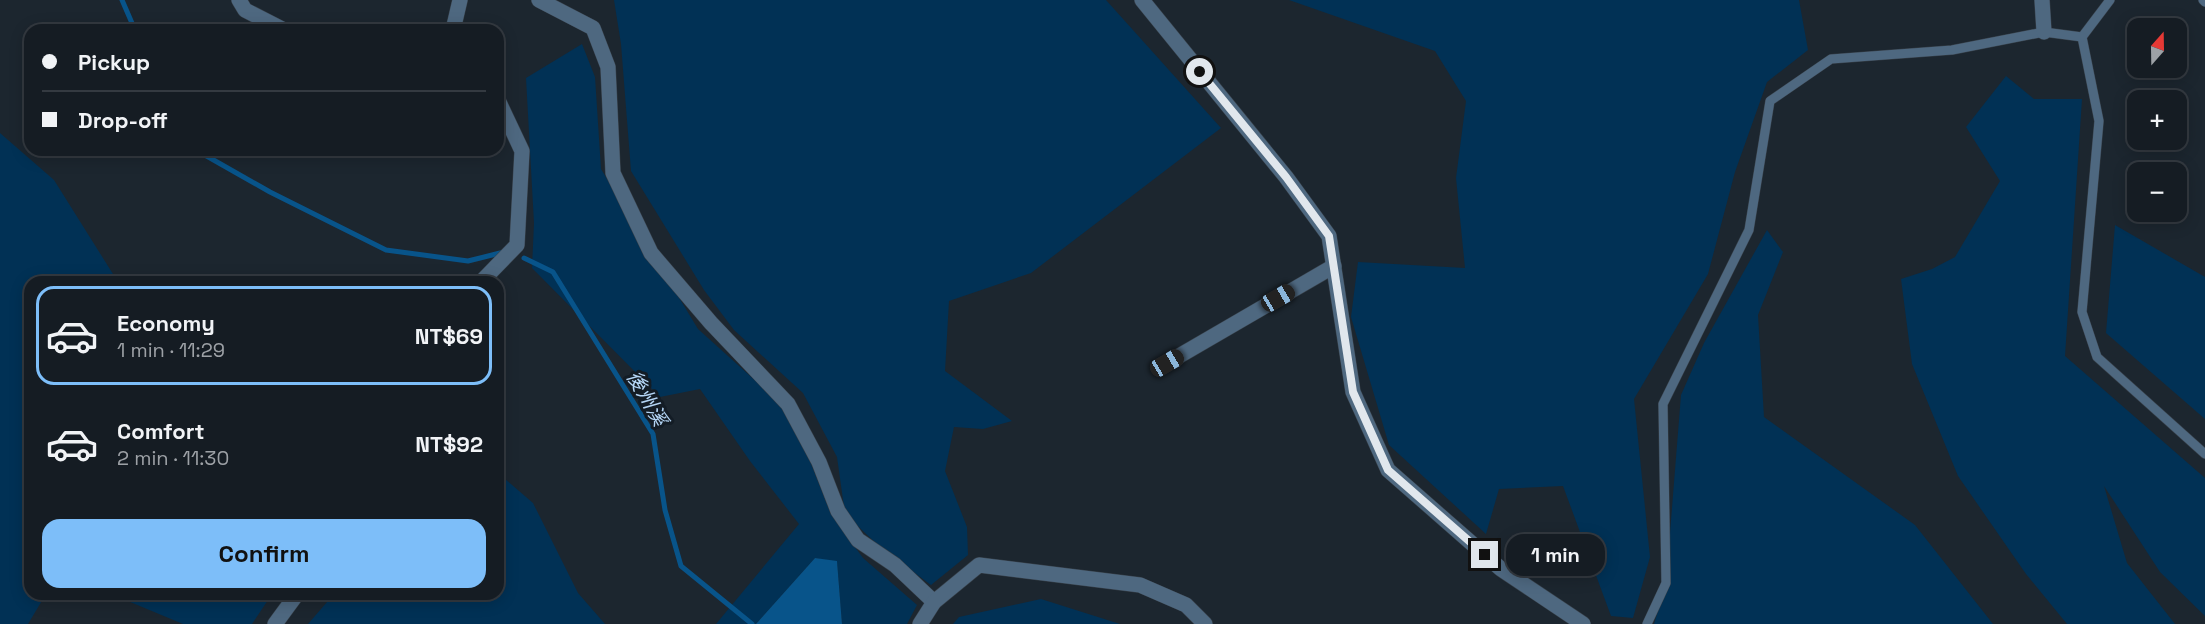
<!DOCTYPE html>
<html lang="en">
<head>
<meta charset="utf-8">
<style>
  :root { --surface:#151c23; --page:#222930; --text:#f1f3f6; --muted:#9da1a6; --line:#343a41; --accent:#7dbef9 }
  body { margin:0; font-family:"Space Grotesk","Noto Sans TC",sans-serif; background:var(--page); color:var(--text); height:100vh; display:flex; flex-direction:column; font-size:22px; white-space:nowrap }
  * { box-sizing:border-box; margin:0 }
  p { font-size:20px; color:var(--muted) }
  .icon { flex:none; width:33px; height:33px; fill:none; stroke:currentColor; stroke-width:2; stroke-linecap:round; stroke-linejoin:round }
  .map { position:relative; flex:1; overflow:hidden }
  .drawer { position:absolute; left:24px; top:276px; width:480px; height:324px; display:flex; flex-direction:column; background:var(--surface); border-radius:18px; box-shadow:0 3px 15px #0003,0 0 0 2px var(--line) }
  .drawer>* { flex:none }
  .banner { position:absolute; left:24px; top:24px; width:480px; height:132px; border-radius:18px; box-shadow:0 3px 15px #0003,0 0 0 2px var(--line); display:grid; align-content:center; height:132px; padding:0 18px; background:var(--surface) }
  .needle { width:39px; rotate:20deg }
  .tools { position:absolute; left:2127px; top:18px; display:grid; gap:12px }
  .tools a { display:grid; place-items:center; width:60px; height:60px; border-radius:12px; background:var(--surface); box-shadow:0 3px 15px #0003,0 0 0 2px var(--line); font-size:30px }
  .end { position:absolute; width:27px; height:27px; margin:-14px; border:8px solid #e1e7ed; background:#111; box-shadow:0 0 0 3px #111 }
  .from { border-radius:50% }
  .bubble { position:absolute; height:42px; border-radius:18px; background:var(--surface); box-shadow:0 3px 15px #0003,0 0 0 2px var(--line); font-size:20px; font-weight:800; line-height:42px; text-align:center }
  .car { position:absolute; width:18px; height:36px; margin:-18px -9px; border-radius:8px; box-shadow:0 0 4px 2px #0007; background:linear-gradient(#222 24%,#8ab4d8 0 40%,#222 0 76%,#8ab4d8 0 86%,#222 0) }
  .banner b { display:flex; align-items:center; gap:21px; height:57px; font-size:22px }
  .banner b+b { border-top:2px solid var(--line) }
  .banner i { width:15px; height:15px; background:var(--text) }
  ul { padding:10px 0 0; list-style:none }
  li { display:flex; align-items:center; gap:18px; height:99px; margin:0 12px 9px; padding:0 6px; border:3px solid transparent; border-radius:18px }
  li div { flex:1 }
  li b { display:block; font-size:22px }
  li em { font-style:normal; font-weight:800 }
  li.current { border-color:var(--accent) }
  li>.icon { width:54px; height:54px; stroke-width:1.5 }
  .button { display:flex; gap:12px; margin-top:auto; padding:12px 18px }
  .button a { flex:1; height:69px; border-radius:18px; background:var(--accent); color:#111; font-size:24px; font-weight:800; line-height:69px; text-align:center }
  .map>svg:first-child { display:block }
</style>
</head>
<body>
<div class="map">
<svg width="2205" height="624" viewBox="0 0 2205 624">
  <rect width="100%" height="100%" fill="#1c262f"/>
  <!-- green -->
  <g fill="#013155">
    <polygon points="614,0 1106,0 1221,128 1031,273 949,301 945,371 1012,421 983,429 954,427 945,471 967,527 968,555 931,585 881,548 845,514 837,457 803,393 734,330 704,290 631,171 621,44"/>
    <polygon points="1289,0 1799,0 1808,50 1767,82 1735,172 1708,274 1634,399 1650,557 1633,618 1611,616 1563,486 1499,489 1486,534 1389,445 1351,317 1358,262 1465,268 1456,178 1466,101 1435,51"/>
    <polygon points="582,44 595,77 601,169 698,329 778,401 810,461 831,514 863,558 917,605 907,624 842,624 837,562 815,558 756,624 716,624 799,524 750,461 700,389 660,397 532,268 534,223 526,78"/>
    <polygon points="2006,76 2034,99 2082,99 2065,356 2205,478 2205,616 2160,572 2104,486 2127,563 2175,624 2067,624 2026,574 1958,476 1912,364 1901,279 1932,269 1955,257 2000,181 1966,127"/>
    <polygon points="0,133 54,180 118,282 30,282 30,594 46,594 28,624 0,624"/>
    <polygon points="2115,225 2205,277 2205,419 2106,333"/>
    <polygon points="1767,230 1783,252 1758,315 1764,417 1915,525 1993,624 1654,624 1666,583 1681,395 1704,343"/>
    <polygon points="498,473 533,503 578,593 605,624 308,624 334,594 498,594"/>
    <polygon points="111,594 272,594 252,624 183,624"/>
    <polygon points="1041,599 1120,624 953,624 959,617"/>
  </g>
  <!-- water -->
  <polygon fill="#08548a" points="815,558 837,561 842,624 756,624"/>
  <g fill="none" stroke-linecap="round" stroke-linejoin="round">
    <!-- stream -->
    <g stroke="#08548a" stroke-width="5">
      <polyline points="122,0 135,30"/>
      <polyline points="196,150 270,192 386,250 468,261 504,252"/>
      <polyline points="524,258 553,272 653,434 665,510 681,566 752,624"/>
    </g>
    <!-- lane casing -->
    <g stroke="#38414a" stroke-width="10">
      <g id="lane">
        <polyline points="2110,0 2082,37 2099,121 2082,312 2097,357 2205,454"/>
        <polyline points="2203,0 2205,2"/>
        <polyline points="1647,624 1666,583 1663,404 1749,230 1770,101 1831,59 1952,50 2044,32 2082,37"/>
      </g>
    </g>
    <!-- street casing -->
    <g stroke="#38414a" stroke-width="16">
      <g id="street">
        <polyline points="239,0 245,10 284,30"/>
        <polyline points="539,0 593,28 608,67 613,173 651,253 711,323 788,404 819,462 838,511 858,540 895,565 934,602"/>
        <polyline points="1142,0 1286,177 1329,236 1353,392 1388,470 1501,569 1583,624"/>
        <polyline points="2042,0 2044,32"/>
        <polyline points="453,30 460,0"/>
        <polyline points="481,282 517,245 522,151 498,100"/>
        <polyline points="1167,363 1334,266"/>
        <polyline points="275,624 297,594"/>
        <polyline points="920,624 934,602 979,565 1140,585 1186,605 1205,624"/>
      </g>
    </g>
    <!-- lane -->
    <use href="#lane" stroke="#4e6880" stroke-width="9"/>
    <!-- street -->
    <use href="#street" stroke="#4e6880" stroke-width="15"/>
  </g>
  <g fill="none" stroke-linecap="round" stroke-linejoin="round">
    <!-- route -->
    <polyline stroke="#e1e7ed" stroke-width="8" points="1200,72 1286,177 1329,236 1353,392 1388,470 1485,555"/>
  </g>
  <g text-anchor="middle" stroke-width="6" stroke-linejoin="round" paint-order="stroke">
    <!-- water labels -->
    <g font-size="20" font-style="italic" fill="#b4d5f5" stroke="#131c25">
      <text transform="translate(647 398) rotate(60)" y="7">後州溪</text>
    </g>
  </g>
</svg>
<div class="tools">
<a><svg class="needle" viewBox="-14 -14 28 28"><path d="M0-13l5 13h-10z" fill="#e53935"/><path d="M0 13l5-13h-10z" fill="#9da1a6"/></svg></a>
<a>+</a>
<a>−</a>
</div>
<i class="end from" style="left:1200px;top:72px"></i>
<i class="end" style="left:1485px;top:555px"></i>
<div class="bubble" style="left:1506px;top:534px;width:99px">1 min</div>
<i class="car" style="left:1278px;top:298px;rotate:60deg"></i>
<i class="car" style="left:1167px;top:363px;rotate:60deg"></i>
<div class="banner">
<b><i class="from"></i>Pickup</b>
<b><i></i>Drop-off</b>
</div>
<section class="drawer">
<ul>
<li class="current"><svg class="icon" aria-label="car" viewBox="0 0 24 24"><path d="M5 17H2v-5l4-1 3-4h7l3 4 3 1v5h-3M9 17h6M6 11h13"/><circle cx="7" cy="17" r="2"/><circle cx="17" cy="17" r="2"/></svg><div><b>Economy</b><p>1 min · 11:29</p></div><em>NT$69</em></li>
<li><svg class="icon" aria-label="car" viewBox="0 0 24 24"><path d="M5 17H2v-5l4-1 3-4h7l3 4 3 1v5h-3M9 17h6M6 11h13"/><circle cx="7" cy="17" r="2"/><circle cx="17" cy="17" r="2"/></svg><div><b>Comfort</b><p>2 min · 11:30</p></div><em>NT$92</em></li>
</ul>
<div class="button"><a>Confirm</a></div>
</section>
</div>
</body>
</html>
